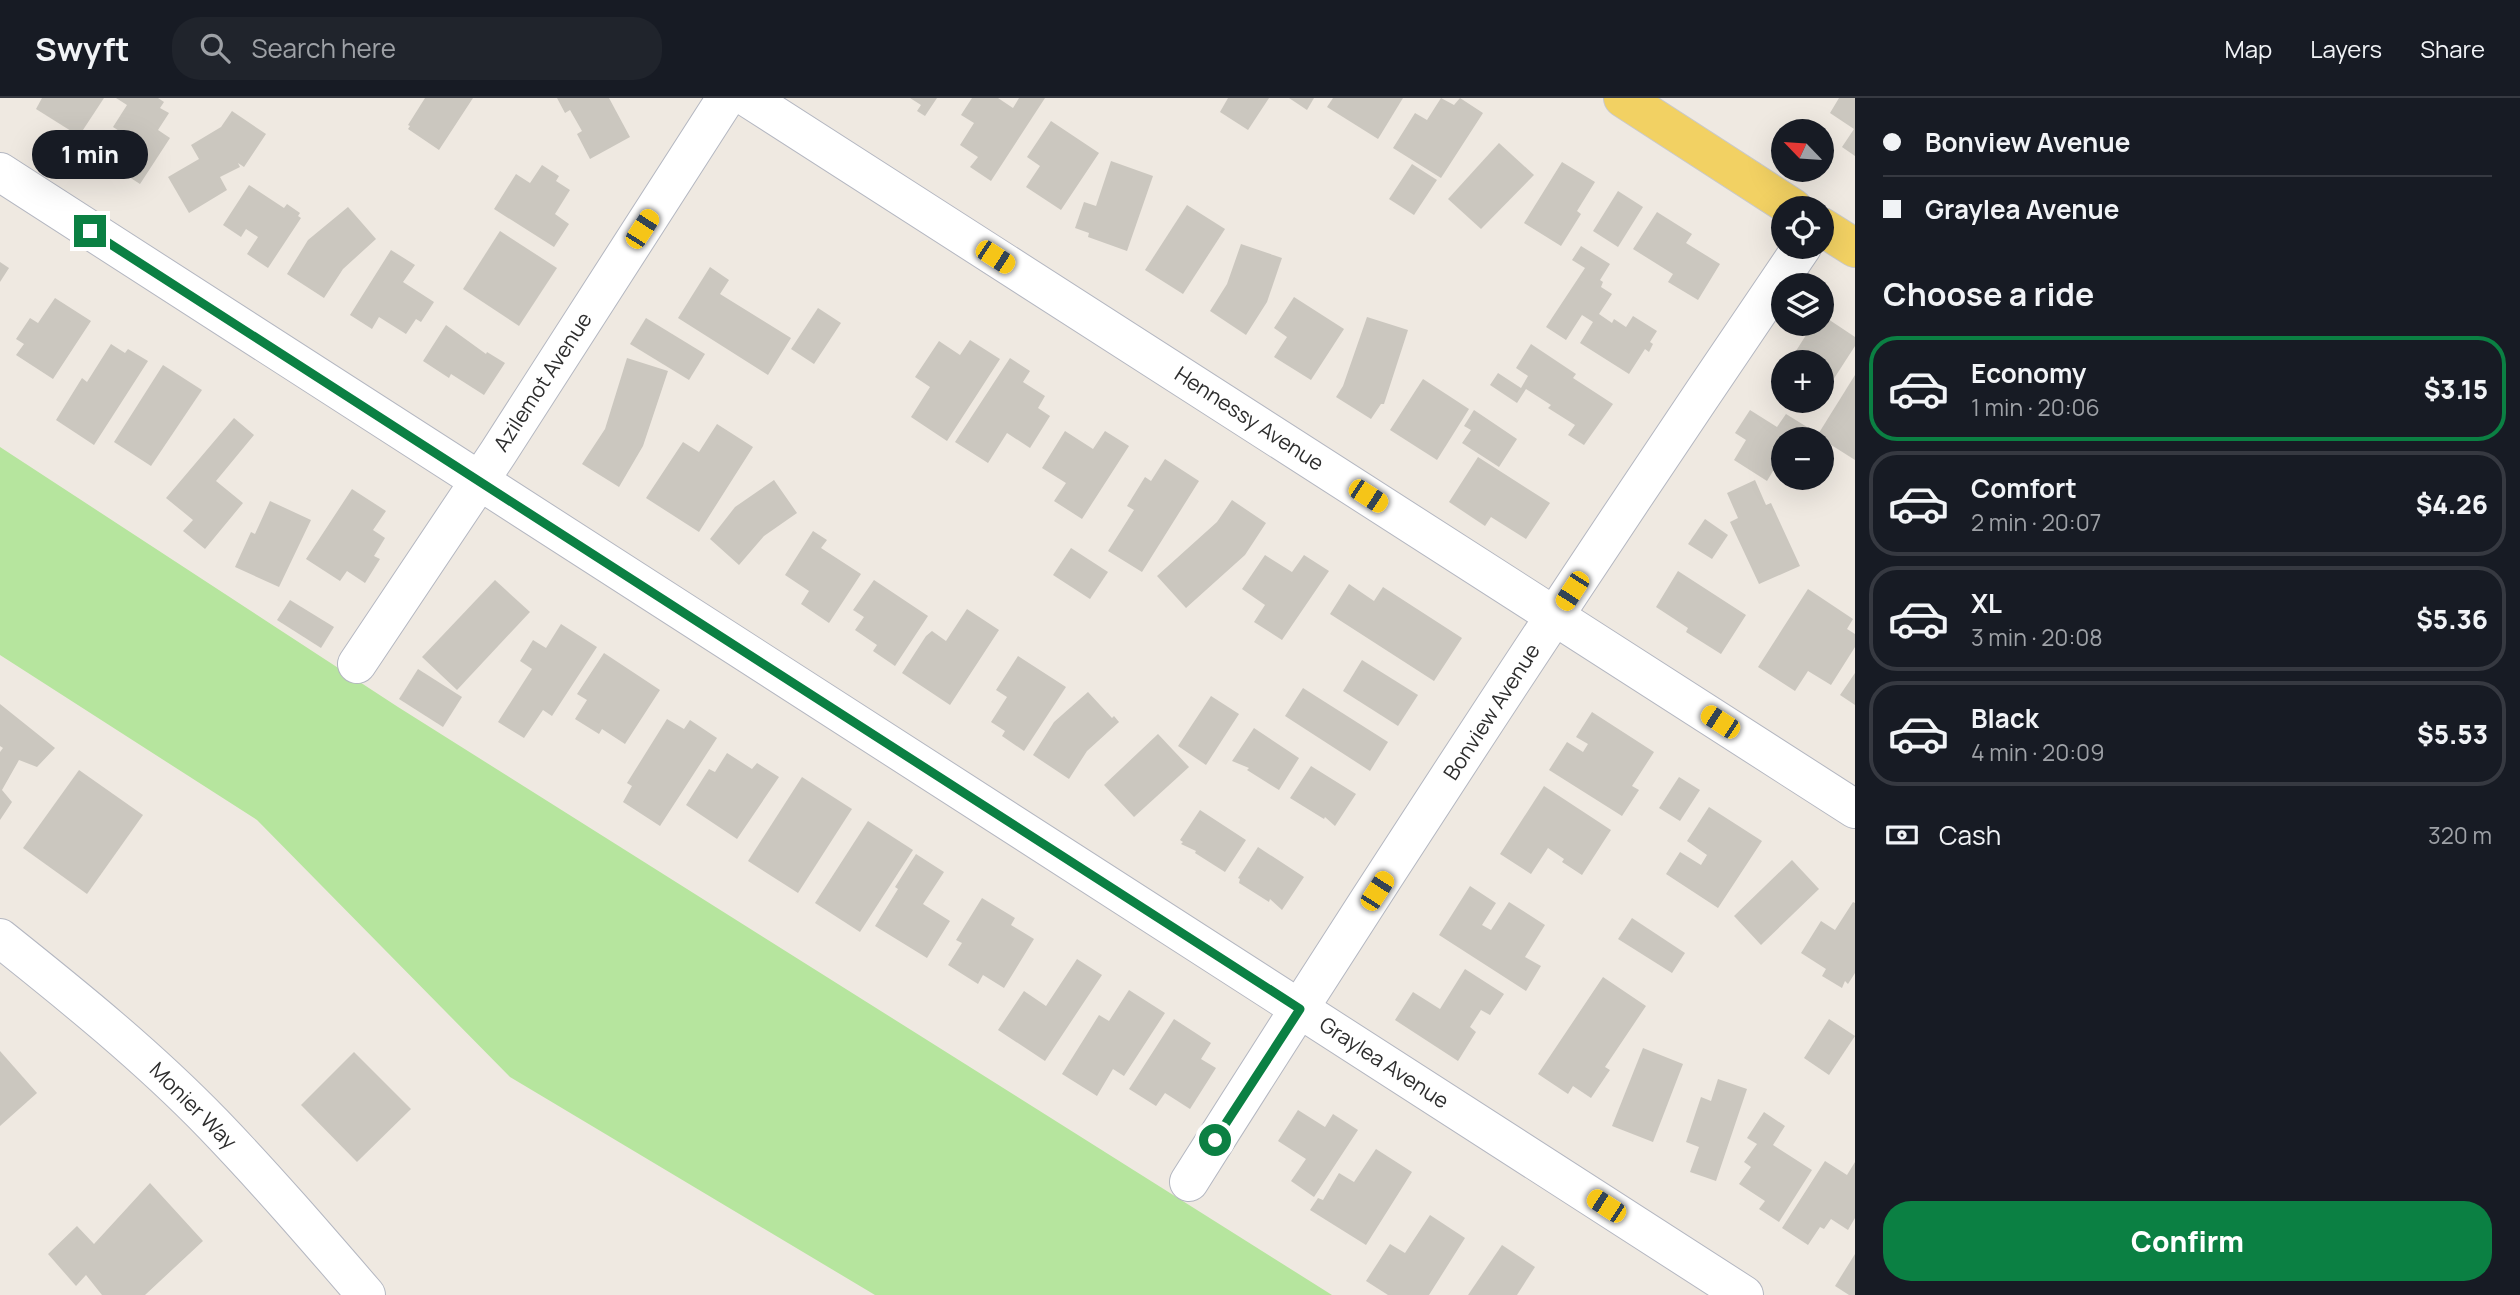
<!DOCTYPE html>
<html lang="en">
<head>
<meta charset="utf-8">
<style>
  :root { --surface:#171b24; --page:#20242c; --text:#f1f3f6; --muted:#9ea1a6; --line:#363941; --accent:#0b8043 }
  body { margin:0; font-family:Manrope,sans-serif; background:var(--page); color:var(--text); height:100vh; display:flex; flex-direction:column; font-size:26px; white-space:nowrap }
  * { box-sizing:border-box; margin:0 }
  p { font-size:23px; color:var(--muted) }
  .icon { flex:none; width:38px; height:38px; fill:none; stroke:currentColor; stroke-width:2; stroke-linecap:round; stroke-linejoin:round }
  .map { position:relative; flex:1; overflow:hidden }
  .details { display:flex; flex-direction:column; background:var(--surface); width:665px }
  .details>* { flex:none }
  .banner { display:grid; align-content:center; height:154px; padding:0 28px; background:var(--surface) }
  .needle { width:46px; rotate:295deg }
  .controls { position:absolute; left:1771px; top:21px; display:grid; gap:14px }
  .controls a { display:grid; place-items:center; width:63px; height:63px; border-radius:50%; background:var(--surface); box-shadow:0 7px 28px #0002; font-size:35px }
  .end { position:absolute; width:32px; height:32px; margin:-16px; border:9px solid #0b8043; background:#fff; box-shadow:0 0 0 4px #fff }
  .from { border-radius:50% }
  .bubble { position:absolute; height:49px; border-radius:24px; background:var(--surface); box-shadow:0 7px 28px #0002; font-size:23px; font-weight:800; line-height:49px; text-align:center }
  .car { position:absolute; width:21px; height:42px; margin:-21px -10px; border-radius:9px; box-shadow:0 0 5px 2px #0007; background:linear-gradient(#f5c518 24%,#345 0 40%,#f5c518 0 76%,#345 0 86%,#f5c518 0) }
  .banner b { display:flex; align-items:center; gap:24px; height:66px; font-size:26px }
  .banner b+b { border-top:2px solid var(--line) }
  .banner i { width:18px; height:18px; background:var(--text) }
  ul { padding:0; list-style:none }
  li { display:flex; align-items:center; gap:21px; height:105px; margin:0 14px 10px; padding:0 14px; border:4px solid var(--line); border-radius:28px }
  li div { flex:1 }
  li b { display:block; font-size:26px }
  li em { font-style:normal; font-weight:800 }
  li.on { border-color:var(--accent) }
  li>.icon { width:63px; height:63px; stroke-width:1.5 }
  h2 { padding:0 28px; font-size:32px; line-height:84px }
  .pay { display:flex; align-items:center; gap:18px; height:77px; padding:0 28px; font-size:26px }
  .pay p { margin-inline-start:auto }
  .action { display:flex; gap:14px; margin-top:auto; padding:14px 28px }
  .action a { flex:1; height:80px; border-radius:28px; background:var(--accent); color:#fff; font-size:28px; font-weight:800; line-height:80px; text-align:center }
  header { display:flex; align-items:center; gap:42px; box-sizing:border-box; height:98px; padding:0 35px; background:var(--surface); border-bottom:2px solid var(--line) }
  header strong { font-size:33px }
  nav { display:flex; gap:38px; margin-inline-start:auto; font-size:24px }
  .search { width:490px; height:63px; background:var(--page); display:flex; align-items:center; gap:18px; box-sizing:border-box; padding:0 24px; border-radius:28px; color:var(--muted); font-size:26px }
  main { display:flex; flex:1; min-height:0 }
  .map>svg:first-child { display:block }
</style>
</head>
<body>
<header>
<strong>Swyft</strong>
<div class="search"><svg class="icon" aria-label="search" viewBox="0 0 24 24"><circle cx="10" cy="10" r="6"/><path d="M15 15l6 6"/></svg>Search here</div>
<nav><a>Map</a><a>Layers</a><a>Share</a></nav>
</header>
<main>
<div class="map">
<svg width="1855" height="1197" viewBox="0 0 1855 1197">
  <rect width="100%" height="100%" fill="#efe9e1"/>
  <!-- green -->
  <polygon fill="#b6e59e" points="0,349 398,609 1332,1197 875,1197 510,979 257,722 0,557"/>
  <!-- building -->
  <g fill="#cbc7bf">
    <polygon points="42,0 104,0 79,38 36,11"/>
    <polygon points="116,0 158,0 164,4 160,10 169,15 158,32 170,40 140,86 106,64 124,36 113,29 127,7"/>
    <polygon points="425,0 473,0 439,52 408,31 410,28 408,27"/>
    <polygon points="557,0 609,0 630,39 590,61 577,36 582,33 570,12 565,15"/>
    <polygon points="910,0 937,0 925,18 917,13 921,7"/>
    <polygon points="972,0 998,0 1013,10 1019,0 1045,0 991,83 970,69 978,59 960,47 974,25 961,17"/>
    <polygon points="1228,0 1269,0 1248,32 1220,14"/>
    <polygon points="1289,0 1314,0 1307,12"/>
    <polygon points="1333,0 1403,0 1378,41 1327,9"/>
    <polygon points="1441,0 1454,7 1460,0 1483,15 1441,80 1393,50 1415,15 1427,22"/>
    <polygon points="1839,0 1855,0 1855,58 1842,49 1854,31 1830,15"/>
    <polygon points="232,13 266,36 244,69 238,65 240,69 220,79 227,92 189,115 168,79 199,61 191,47 221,29"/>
    <polygon points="1051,23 1099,55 1061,112 1026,89 1040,68 1027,59"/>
    <polygon points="1499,45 1534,77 1481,131 1448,101"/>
    <polygon points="1111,63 1153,78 1127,153 1088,139 1089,135 1075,130 1084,104 1096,108"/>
    <polygon points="1562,64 1595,84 1577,113 1581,116 1561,148 1524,125"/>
    <polygon points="1412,66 1437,82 1414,117 1389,101"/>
    <polygon points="542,67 559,78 556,83 570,92 555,116 569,126 554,149 494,111 516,76 530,85"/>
    <polygon points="249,87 284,110 287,106 300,115 298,118 301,120 268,170 247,156 258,139 246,131 241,139 223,127"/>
    <polygon points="1618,93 1643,109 1618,149 1593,133"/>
    <polygon points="1187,107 1225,131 1183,196 1145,172"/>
    <polygon points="348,109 376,141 343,171 324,200 287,176 308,142"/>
    <polygon points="1657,114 1692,136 1686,145 1720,166 1698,202 1668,184 1673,176 1633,151"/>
    <polygon points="500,133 557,170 519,228 463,191"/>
    <polygon points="1241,146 1282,160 1267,204 1246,237 1210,213 1227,186"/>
    <polygon points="1581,148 1610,166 1600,182 1603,184 1601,189 1612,196 1599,216 1612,225 1614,221 1626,229 1633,218 1657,233 1650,244 1653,246 1649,254 1645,251 1629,276 1580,245 1593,224 1582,217 1566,242 1546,229 1585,170 1572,162"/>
    <polygon points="391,152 415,167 403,184 434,204 421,224 416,221 406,236 379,219 372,231 350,217"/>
    <polygon points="0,164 9,170 0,184"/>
    <polygon points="710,169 729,182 720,196 791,240 768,277 678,220"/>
    <polygon points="1294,199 1344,231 1311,282 1274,259 1287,239 1274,230"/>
    <polygon points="55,200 91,223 53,281 16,257 24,246 16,241 30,220 38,225"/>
    <polygon points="818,210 841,225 814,266 791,251"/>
    <polygon points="1822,217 1855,239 1855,248 1822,299 1822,264 1789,264 1813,226 1822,226"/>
    <polygon points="1367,219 1408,232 1384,306 1381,306 1371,321 1336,299 1343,288"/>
    <polygon points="646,220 705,256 689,282 630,246"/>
    <polygon points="446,227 486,256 487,254 505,265 484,297 451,276 449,280 423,263"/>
    <polygon points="970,242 1000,261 947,343 911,319 930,289 915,279 939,243 960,257"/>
    <polygon points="111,246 125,255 128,251 148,263 94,347 56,322 82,280 87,284"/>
    <polygon points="1531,246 1576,276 1573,280 1613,306 1584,347 1568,337 1575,327 1548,310 1551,307 1526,291 1517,305 1490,287 1498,275 1521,290 1528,278 1516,270"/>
    <polygon points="627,260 668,273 643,348 619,389 582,366 605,331"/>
    <polygon points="1010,260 1030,273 1023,284 1045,298 1038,310 1050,318 1030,350 1007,335 988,365 955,344"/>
    <polygon points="163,267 202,292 151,368 114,344"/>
    <polygon points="1855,277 1855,362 1817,338"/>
    <polygon points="1423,281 1469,311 1437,362 1390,332"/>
    <polygon points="1474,312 1517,341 1499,369 1462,345 1471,332 1464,328"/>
    <polygon points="1750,312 1777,329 1786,316 1807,329 1799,341 1783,341 1783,365 1779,363 1767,383 1734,362 1746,342 1735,335"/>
    <polygon points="234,320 254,337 216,383 243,405 205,451 183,433 193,422 166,400"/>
    <polygon points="717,326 753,349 699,434 646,400 683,344 699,354"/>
    <polygon points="1065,333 1093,351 1105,333 1129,348 1082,421 1054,403 1066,385 1042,370"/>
    <polygon points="1478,359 1550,405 1526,441 1491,419 1485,428 1449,404"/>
    <polygon points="1165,361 1199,383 1142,474 1108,453 1134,412 1127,408 1145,379 1151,383"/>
    <polygon points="774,382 797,415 764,438 739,467 710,441 735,409"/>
    <polygon points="1755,382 1766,407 1771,405 1800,468 1759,486 1730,424 1738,420 1727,395"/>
    <polygon points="352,391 386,413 373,432 385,440 374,458 380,461 365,485 347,473 340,483 306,461"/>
    <polygon points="1232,402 1266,425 1245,457 1186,510 1157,478 1217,424"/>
    <polygon points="270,403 311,422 279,489 235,469 251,434 255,436"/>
    <polygon points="1705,421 1728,437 1712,461 1688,446"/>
    <polygon points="813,433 827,442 821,450 861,476 829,525 801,506 809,493 785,477"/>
    <polygon points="1071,450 1108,474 1090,501 1053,477"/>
    <polygon points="1265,457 1292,474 1304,457 1329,473 1282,542 1254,524 1265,507 1242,491"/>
    <polygon points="1678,473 1746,517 1721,556 1686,534 1688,530 1656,509"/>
    <polygon points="495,482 530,514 457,592 422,559"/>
    <polygon points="874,482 928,518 895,568 873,553 877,547 855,532 864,519 853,512"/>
    <polygon points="1349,486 1374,503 1383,489 1462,540 1434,583 1330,516"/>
    <polygon points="1808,491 1853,521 1847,531 1855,536 1855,549 1831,587 1808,573 1795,593 1758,569"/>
    <polygon points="290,502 334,529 321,550 277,522"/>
    <polygon points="967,511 999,532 950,607 902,575 926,538 932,533 946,543"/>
    <polygon points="561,526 597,549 552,618 543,612 524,640 498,624 532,571 520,563 533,542 546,550"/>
    <polygon points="604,555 660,592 625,646 602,631 599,636 575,621 587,602 577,596"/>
    <polygon points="1018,558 1066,589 1024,653 1002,638 1005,633 991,624 1007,599 996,592"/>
    <polygon points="1362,562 1418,597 1398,628 1343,593"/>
    <polygon points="418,571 462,599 443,629 399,601"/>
    <polygon points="1855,575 1855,607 1840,597"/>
    <polygon points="1303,590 1388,644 1370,673 1285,618"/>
    <polygon points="1088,594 1112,620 1114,618 1119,624 1087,653 1069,681 1033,657 1054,624"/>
    <polygon points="1211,598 1239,616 1206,667 1178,648"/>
    <polygon points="0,606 55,650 37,669 19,662 2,692 12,704 0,722 0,654 3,650 0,648"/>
    <polygon points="1592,614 1654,654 1632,688 1639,692 1622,718 1549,672 1567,644 1583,654 1588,646 1576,639"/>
    <polygon points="667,621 684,631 690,622 717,640 660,728 623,704 632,688 627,685"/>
    <polygon points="1254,630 1299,660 1279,692 1247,672 1249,670 1232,663"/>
    <polygon points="1158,636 1189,669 1134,719 1104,687"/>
    <polygon points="727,655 752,671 757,665 779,679 737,741 686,707 709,671 715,674"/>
    <polygon points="1311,668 1356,696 1335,728 1325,719 1324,721 1290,700"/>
    <polygon points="79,672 143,717 87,796 23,750"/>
    <polygon points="802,679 852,711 798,795 748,763"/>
    <polygon points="1679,679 1700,692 1680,723 1659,710"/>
    <polygon points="1544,688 1611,732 1582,777 1562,764 1564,761 1548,750 1531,776 1500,756"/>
    <polygon points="1709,709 1762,743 1718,810 1666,776 1680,754 1701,767 1707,757 1687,743"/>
    <polygon points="1200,712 1246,742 1225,774 1195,755 1196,753 1181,746 1183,744 1180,742"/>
    <polygon points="868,723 913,752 860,834 815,805"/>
    <polygon points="1258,749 1304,779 1282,812 1270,801 1269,804 1239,785 1240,781 1238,780"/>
    <polygon points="916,756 944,774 923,806 950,823 927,860 875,828 898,791 895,789"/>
    <polygon points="1792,762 1819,791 1761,847 1734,818"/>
    <polygon points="1470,788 1496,805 1482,827 1491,832 1509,804 1545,827 1525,859 1541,868 1526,893 1439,837"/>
    <polygon points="982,800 1015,820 1011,827 1034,841 1004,890 983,877 978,886 948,867 962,845 956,842"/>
    <polygon points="1853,804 1855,805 1855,875 1848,886 1845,883 1842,890 1822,878 1826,871 1801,855 1821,823 1835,832"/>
    <polygon points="1632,820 1685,855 1672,875 1618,841"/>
    <polygon points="1077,861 1102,877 1045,963 998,932 1024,893 1046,908"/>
    <polygon points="1465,871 1504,896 1490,917 1481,912 1470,929 1476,934 1458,963 1395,922 1413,894 1440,911"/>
    <polygon points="1603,879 1646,908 1605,969 1610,972 1591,1000 1573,988 1568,996 1538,976"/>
    <polygon points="1129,892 1165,915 1124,978 1113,971 1097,998 1062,976 1099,917 1109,923"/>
    <polygon points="1174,921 1211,945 1201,961 1216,970 1190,1011 1165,995 1156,1008 1129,991"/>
    <polygon points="1829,921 1855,938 1829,977 1804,960"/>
    <polygon points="1643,950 1683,966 1653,1044 1612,1028"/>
    <polygon points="0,953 37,995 0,1028"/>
    <polygon points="354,954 411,1011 357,1064 301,1007"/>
    <polygon points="1718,981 1747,991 1716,1083 1690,1074 1699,1049 1686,1044 1701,999 1711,1003"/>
    <polygon points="1298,1012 1325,1029 1333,1016 1358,1032 1314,1099 1291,1083 1306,1061 1278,1043"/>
    <polygon points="1764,1014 1785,1028 1773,1047 1812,1072 1779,1124 1759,1111 1765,1103 1739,1086 1751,1069 1744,1064 1757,1046 1747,1040"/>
    <polygon points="1376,1051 1412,1074 1366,1147 1310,1112 1318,1100 1323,1102 1339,1075 1354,1084"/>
    <polygon points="1825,1063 1847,1077 1855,1064 1855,1120 1848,1132 1831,1121 1824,1131 1820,1129 1808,1147 1782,1130"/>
    <polygon points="150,1085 203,1143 145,1197 102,1197 86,1177 76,1188 48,1156 77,1128 94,1146"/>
    <polygon points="1430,1117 1465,1140 1429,1197 1388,1197 1366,1183 1390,1146 1405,1155"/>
    <polygon points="1502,1147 1535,1169 1517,1197 1468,1197"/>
    <polygon points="1855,1156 1855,1197 1849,1197 1835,1188"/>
  </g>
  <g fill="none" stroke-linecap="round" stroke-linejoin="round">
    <!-- minor casing -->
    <g stroke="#b4b7c1" stroke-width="40">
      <g id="minor">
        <polyline points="748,0 1855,711"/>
        <polyline points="0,74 1744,1197"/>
        <polyline points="357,566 498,355 726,0"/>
        <path d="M 0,840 C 74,899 147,958 213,1026 C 266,1081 316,1139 366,1197"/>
        <path d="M 1189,1084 C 1388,769 1592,457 1802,149"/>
      </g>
    </g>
    <!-- major casing -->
    <g stroke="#c9c9c9" stroke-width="40">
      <g id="major">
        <polyline points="1623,0 1793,110"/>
        <polyline points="1822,129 1855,150"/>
      </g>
    </g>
    <!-- minor -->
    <use href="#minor" stroke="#fff" stroke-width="38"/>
    <!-- major -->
    <use href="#major" stroke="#f2d163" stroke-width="38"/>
  </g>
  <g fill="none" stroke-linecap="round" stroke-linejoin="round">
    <!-- route -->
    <polyline stroke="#0b8043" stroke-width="9" points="90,133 1300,911 1215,1042"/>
  </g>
  <g text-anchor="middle" stroke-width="6" stroke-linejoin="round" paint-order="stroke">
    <!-- street labels -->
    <g font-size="21" fill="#2e2e2e" stroke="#fff">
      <text transform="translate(543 284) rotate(-57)" y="7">Azilemot Avenue</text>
      <text transform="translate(1249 321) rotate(33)" y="7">Hennessy Avenue</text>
      <text transform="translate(1492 614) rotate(-57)" y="7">Bonview Avenue</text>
      <text transform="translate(1384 965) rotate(33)" y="7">Graylea Avenue</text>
      <text transform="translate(193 1008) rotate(45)" y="7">Monier Way</text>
    </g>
  </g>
</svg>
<div class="controls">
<a><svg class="needle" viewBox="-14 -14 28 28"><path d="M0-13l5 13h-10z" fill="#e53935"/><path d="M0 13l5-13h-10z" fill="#9ea1a6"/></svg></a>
<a><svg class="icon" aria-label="locate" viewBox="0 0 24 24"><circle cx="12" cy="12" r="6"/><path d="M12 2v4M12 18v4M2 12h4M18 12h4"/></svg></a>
<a><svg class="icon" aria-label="layers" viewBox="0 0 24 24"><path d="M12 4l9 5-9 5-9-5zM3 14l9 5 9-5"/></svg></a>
<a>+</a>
<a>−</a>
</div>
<i class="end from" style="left:1215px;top:1042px"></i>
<i class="end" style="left:90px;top:133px"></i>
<div class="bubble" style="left:32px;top:32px;width:116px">1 min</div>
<i class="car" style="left:642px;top:131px;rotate:33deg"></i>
<i class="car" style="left:995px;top:159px;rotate:123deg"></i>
<i class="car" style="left:1368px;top:398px;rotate:123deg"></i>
<i class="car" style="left:1572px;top:493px;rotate:213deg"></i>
<i class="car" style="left:1720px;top:624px;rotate:303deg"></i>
<i class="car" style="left:1377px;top:793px;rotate:33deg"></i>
<i class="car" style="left:1606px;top:1108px;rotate:303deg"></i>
</div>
<section class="details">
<div class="banner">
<b><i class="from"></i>Bonview Avenue</b>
<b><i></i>Graylea Avenue</b>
</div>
<h2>Choose a ride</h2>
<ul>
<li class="on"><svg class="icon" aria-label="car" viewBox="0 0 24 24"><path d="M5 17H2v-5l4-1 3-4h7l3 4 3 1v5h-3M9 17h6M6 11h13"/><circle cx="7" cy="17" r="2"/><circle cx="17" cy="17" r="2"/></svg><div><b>Economy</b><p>1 min · 20:06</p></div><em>$3.15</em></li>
<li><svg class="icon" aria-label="car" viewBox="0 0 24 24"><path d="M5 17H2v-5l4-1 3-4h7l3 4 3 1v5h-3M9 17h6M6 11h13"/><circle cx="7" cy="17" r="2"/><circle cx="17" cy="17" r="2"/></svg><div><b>Comfort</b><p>2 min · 20:07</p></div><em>$4.26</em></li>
<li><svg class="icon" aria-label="car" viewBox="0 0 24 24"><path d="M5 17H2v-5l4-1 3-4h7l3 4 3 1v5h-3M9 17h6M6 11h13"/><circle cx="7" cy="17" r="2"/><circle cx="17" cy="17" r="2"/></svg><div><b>XL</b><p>3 min · 20:08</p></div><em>$5.36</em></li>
<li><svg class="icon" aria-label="car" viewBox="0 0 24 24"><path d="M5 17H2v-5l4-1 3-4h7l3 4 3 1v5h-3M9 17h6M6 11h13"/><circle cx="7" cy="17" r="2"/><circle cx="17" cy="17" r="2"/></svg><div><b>Black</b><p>4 min · 20:09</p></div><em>$5.53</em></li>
</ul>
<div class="pay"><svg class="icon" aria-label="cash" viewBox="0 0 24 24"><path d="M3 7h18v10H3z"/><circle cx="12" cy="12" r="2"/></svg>Cash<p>320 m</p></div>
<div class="action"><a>Confirm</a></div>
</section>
</main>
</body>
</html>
